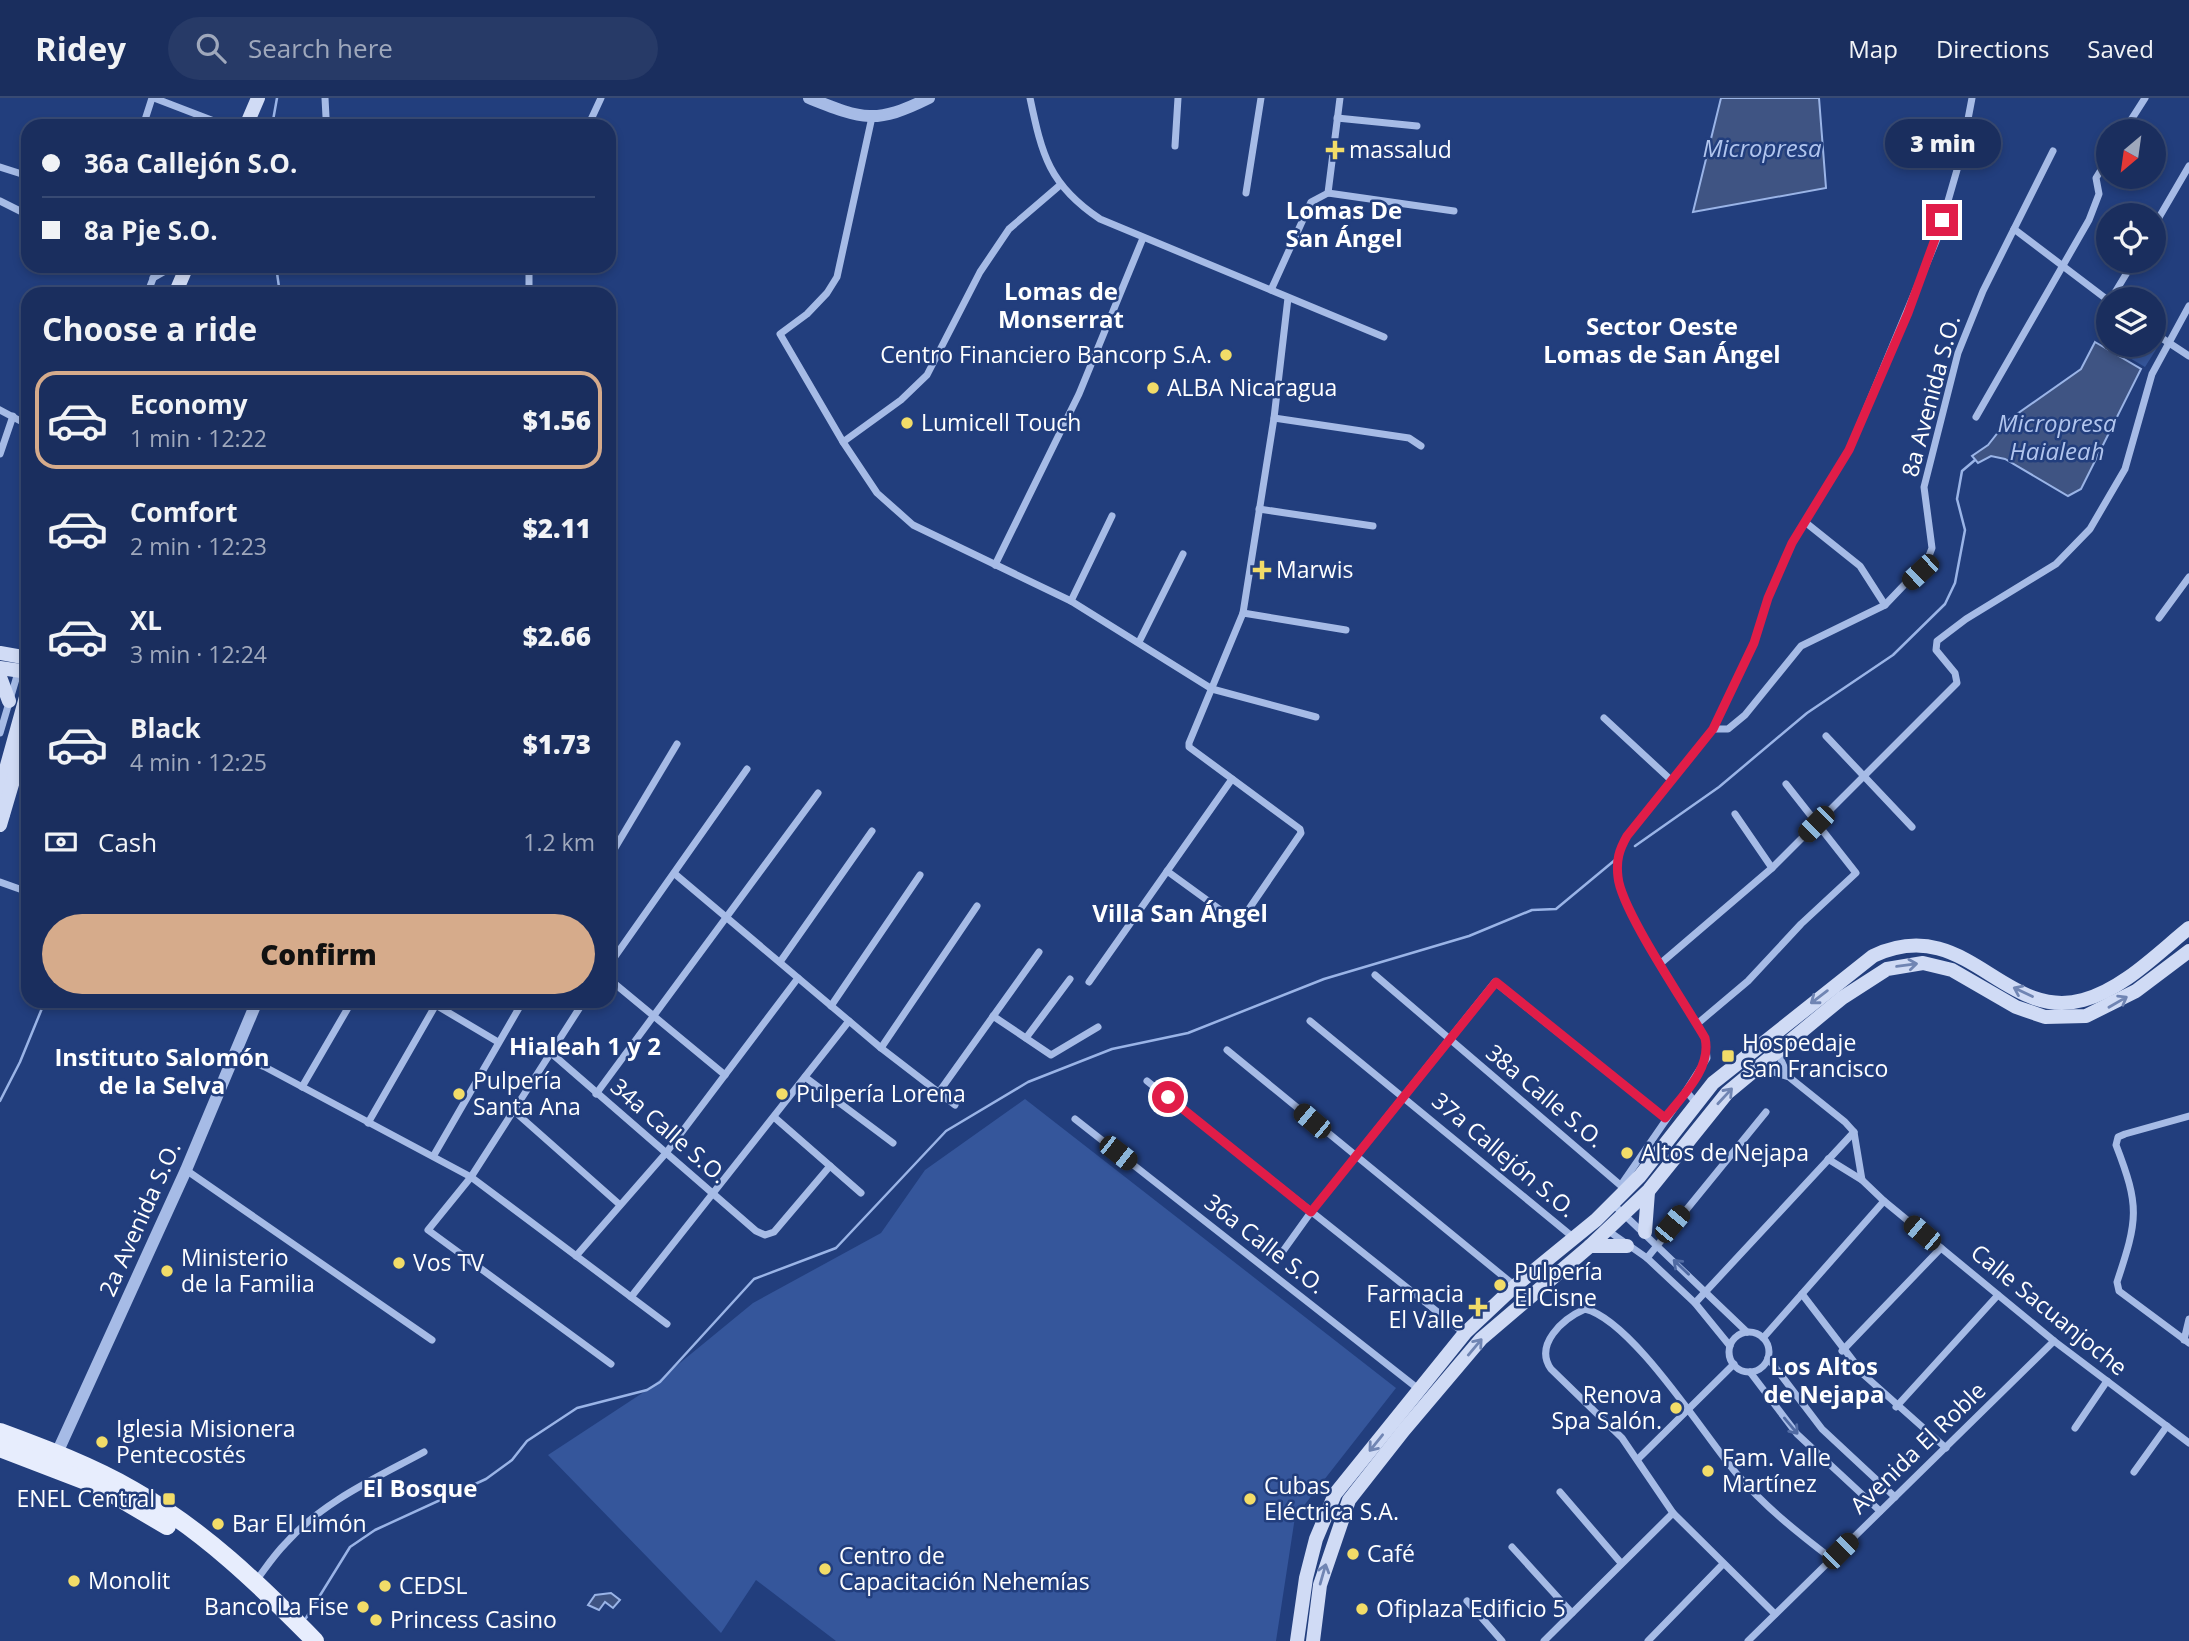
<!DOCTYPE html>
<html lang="en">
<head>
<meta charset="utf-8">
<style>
  :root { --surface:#1a2e5e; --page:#273a67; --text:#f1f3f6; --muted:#9fa8bc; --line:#384a73; --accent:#d6ab8b }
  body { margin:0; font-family:"Open Sans",sans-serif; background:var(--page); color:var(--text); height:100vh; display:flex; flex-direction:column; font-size:26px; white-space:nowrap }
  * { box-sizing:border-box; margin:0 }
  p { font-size:23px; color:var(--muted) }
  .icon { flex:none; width:38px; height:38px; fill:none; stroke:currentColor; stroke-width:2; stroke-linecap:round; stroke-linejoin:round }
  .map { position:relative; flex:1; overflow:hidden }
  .side { position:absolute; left:21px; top:189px; width:595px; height:721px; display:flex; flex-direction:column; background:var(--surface); border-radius:21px; box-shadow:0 4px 10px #0003,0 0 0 2px var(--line) }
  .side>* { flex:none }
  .guide { position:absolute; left:21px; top:21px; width:595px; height:154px; border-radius:21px; box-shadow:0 4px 10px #0003,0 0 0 2px var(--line); display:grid; align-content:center; height:154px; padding:0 21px; background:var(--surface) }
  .needle { width:46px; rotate:209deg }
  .buttons { position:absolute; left:2096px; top:21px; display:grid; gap:14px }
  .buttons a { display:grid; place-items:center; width:70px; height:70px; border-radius:50%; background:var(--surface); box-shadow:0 4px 10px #0003,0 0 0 2px var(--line); font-size:35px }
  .end { position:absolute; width:32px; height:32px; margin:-16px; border:9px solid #e11d48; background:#fff; box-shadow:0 0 0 4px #fff }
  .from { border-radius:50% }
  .bubble { position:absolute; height:49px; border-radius:24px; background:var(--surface); box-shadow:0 4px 10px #0003,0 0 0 2px var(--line); font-size:23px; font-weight:800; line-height:49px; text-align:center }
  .car { position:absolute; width:21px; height:42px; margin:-21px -10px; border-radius:9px; box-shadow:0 0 5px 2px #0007; background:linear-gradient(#222 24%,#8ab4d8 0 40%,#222 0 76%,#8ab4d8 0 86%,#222 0) }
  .guide b { display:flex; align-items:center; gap:24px; height:66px; font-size:26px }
  .guide b+b { border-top:2px solid var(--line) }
  .guide i { width:18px; height:18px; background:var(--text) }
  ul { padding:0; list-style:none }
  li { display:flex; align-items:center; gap:21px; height:98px; margin:0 14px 10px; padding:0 7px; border:4px solid transparent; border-radius:21px }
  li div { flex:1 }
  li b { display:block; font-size:26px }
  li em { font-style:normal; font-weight:800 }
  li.current { border-color:var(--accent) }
  li>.icon { width:63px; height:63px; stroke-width:1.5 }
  h2 { padding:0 21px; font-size:32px; line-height:84px }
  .pay { display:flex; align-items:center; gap:18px; height:77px; padding:0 21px; font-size:26px }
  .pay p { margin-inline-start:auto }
  .button { display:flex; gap:14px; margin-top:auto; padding:14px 21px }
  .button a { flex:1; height:80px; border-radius:42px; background:var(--accent); color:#111; font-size:28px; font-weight:800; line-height:80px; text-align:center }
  header { display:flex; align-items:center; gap:42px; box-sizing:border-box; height:98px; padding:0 35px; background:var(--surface); border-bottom:2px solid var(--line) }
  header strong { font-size:33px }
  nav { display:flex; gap:38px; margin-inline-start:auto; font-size:24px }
  .search { width:490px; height:63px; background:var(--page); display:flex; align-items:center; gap:18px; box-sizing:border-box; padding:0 24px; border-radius:38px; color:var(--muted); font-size:26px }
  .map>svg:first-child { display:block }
</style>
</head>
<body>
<header>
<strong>Ridey</strong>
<div class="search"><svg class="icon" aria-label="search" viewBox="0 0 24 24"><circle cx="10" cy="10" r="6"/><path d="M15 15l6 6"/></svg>Search here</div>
<nav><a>Map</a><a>Directions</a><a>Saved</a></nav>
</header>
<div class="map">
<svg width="2189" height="1543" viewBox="0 0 2189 1543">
  <rect width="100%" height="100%" fill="#223e7d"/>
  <!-- green -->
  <g fill="#35569b">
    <polygon points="2109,226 2109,247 2150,247 2157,250 2145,269 2099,242"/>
    <polygon points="1025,1001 1396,1290 1295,1419 1276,1543 836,1543 756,1482 721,1535 548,1357 647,1292 753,1205 881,1135 925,1072"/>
  </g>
  <!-- water -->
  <g fill="#3f5483" stroke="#9ab4e7" stroke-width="2">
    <polygon points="1721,0 1819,0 1826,90 1693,114"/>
    <polygon points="2095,244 2141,271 2081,391 2068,398 2005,361 1991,358 1978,365 1972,358 1988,347 2007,323 2081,271"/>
    <polygon points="611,1495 620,1502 613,1510 605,1504 599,1512 588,1507 595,1497"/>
  </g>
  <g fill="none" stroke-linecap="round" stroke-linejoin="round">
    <!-- stream -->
    <g stroke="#9ab4e7" stroke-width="2.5">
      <polyline points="272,28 277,0"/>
      <polyline points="276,168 280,196"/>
      <polyline points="1635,748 1719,689 1807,615 1893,557 1945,506 1955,485 1965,432 1957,401 1962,373 1975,362"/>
      <polyline points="0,1003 20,964 45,903"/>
      <polyline points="306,1520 350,1449 375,1432 486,1381 512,1362 527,1343 577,1310 647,1292 660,1284 754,1181 836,1150 946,1033 1028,984 1112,951 1188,935 1324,881 1469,838 1532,812 1556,811 1615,762"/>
    </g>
    <!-- minor -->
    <g stroke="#a6bbe6" stroke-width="7">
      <polyline points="154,0 227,28"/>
      <polyline points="325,0 326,19"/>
      <path d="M 1030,0 C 1042,57 1049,87 1100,121 L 1384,239"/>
      <polyline points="872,19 837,179 827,195 807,216 780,236 843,344 877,395 913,427 1071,503 1212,591 1316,619"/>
      <polyline points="1337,20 1417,28"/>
      <polyline points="143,28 152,0"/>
      <polyline points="588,28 601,0"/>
      <polyline points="2124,33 2145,0"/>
      <polyline points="1175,48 1178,0"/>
      <polyline points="0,69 28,78"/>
      <polyline points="1246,95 1261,0"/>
      <polyline points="1328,95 1340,0"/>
      <polyline points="0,103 28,117"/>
      <polyline points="2154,128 2189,68"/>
      <polyline points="2014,131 2109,203"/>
      <polyline points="153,180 174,168"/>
      <polyline points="1271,192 1311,104 1328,95 1454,113"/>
      <polyline points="147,196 158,168"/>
      <polyline points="529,196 529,168"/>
      <polyline points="2111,201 2134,163"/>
      <polyline points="2154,235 2189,258"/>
      <polyline points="0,312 28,327"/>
      <polyline points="1976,319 2089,122 2099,96 2096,80 2109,59"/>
      <polyline points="1274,320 1409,340 1421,348"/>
      <polyline points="843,344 901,302 927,277 980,174 1009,131 1059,88"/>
      <polyline points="0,356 13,318"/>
      <polyline points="1259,411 1373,428"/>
      <polyline points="1805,424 1860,468 1885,507"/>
      <polyline points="995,467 1079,296 1143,140"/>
      <polyline points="1071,503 1112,418"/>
      <polyline points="1243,515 1346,532"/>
      <polyline points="2159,520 2189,479"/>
      <polyline points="1139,544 1183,456"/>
      <polyline points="22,560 28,540"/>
      <polyline points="1604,620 1671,682"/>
      <polyline points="1713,631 1728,631 1745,617 1801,548 1885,507 1927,463 1932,450 1924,389 1958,255 1983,193 2053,53"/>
      <polyline points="0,635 19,571"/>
      <polyline points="1826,638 1912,729"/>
      <polyline points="1735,716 1772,770"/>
      <polyline points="609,760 677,646"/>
      <polyline points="1167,773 1233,821 1242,821 1301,735 1300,731 1189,649 1189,645 1243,515 1274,320 1288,200"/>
      <polyline points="675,776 881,950 955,1007"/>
      <polyline points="0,784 28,794"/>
      <polyline points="780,864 872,733"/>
      <polyline points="1661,865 1772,770 1957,585 1955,575 1936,552 1937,543 1966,521 2056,466 2090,431 2125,371 2152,276 2189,208"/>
      <polyline points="609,867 747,671"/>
      <polyline points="1375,877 1626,1092"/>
      <polyline points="609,881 725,977"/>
      <polyline points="1089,884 1232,681"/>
      <polyline points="429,903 498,944"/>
      <polyline points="584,903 471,1079 428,1132 611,1266"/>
      <polyline points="831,908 920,777"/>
      <polyline points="993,918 1051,957 1098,929"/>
      <polyline points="1310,923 1574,1140"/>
      <polyline points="1697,926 1748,883 1801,826 1856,775 1786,686"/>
      <polyline points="1026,940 1070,881"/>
      <polyline points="881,950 977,808"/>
      <polyline points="1781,950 1781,962 1788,978"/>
      <polyline points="1227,952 1515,1188"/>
      <polyline points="550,954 756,1133 765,1137 774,1134 830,1068"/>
      <polyline points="233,957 265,969 471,1079 667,1226"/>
      <polyline points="1761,970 1789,979 1845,1024 1854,1034 1862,1082 1884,1103 2054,1243 2189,1345"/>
      <polyline points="805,979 893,1045"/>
      <polyline points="1147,983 1464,1235"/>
      <polyline points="302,989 352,903"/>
      <polyline points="939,994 1039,854"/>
      <polyline points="596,996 818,695"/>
      <path d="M 1697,1006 L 1686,993 L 1707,960 L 1705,940 C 1685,906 1621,812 1618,779 C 1616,762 1619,752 1627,738 L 1713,631 L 1754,545 L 1768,500 L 1792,445 L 1849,352 L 1937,141 L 1961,58 L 1972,0"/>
      <polyline points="514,1013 619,1106"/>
      <path d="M 2189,1018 L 2125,1036 L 2118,1039 L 2116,1047 C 2140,1109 2138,1121 2117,1184 L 2119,1193 L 2189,1245"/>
      <polyline points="774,1019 861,1095"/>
      <polyline points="1075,1021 1421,1293"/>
      <polyline points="368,1025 438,903"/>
      <polyline points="434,1057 523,903"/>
      <polyline points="1828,1061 1862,1082"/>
      <polyline points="186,1072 432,1242"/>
      <polyline points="1621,1087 1686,993"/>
      <polyline points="1613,1106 1747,1234"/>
      <polyline points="1607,1132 1647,1160 1695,1205 1730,1248"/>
      <polyline points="576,1158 666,1055 798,880"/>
      <polyline points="1278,1160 1311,1114 1495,884 1665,1020"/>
      <polyline points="1647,1160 1766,1014"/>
      <polyline points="1802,1196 1864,1277 1946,1350"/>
      <polyline points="631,1199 849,923"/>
      <polyline points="1695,1205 1854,1034"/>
      <circle cx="1749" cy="1254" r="20"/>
      <polyline points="1763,1240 1884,1103"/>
      <polyline points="2184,1242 2189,1221"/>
      <polyline points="1842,1253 1941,1150"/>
      <polyline points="1768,1260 1822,1331 1895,1399"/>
      <polyline points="1750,1274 1797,1336 1880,1413"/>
      <polyline points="1896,1309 1998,1197"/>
      <polyline points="2075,1330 2107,1283"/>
      <polyline points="1638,1361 1734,1266"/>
      <polyline points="2134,1374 2167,1328"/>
      <polyline points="1560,1394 1621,1465"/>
      <polyline points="1512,1449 1572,1515"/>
      <path d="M 255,1484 C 265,1471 274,1457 285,1446 C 322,1404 376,1380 424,1354"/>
      <polyline points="1467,1503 1502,1543"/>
      <path d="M 1775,1516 L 1673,1415 L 1622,1340 L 1551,1271 C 1534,1247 1562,1221 1585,1211 C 1632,1222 1704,1337 1736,1375 C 1764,1408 1798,1435 1832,1461"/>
      <polyline points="1544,1543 1673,1415"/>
      <polyline points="1648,1543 1723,1466"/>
      <polyline points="1748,1543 2054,1243"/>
    </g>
    <!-- tertiary -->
    <g stroke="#a6bbe6" stroke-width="12">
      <path d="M 809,0 C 862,21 875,27 929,0"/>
      <polyline points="57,1355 186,1072 257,903"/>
    </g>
    <!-- secondary -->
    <g stroke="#d0dbf5" stroke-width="14">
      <polyline points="246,28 258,0"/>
      <polyline points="175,196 187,168"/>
      <polyline points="0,555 28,560"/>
      <polyline points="0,570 28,574"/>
      <polyline points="0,579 9,603"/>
      <polyline points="3,716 6,671 28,592"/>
      <polyline points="0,727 28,632"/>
      <polyline points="1645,1134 1648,1094"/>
      <polyline points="1590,1148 1627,1148"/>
      <path d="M 1297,1543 L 1306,1480 L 1316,1441 L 1335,1396 L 1465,1235 L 1515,1188 L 1596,1122 L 1640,1078 L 1713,985 L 1873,858 C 1966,814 2003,924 2083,902 C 2122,892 2158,855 2189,830"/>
      <polyline points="1313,1543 1320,1487 1349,1402 1404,1332 1481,1241 1590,1148 1649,1092 1727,995 1842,900 1887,871 1923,865 1952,872 2016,909 2045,919 2086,918 2136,893 2189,853"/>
    </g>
    <!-- primary -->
    <g stroke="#e7edfd" stroke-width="18">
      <path d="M 0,1334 C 46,1351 91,1368 133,1392 C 202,1431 260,1487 315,1543"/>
      <polyline points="0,1350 99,1388 167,1428"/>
    </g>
  </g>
  <!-- one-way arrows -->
  <defs><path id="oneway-shaft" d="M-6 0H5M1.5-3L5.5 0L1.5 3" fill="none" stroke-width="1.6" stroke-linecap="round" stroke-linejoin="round" transform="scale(1.75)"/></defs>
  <g stroke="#7085b3">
    <use href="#oneway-shaft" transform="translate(1907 867) rotate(-8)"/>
    <use href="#oneway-shaft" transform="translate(2023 894) rotate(-155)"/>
    <use href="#oneway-shaft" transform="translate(1819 899) rotate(143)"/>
    <use href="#oneway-shaft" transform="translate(2118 904) rotate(-30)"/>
    <use href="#oneway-shaft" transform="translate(1725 998) rotate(-47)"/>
    <use href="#oneway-shaft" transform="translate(1475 1249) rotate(-50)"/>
    <use href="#oneway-shaft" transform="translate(1376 1345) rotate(129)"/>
    <use href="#oneway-shaft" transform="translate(1323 1476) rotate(-74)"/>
  </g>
  <g stroke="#506aa2">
    <use href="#oneway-shaft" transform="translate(1681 1169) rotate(-136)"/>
    <use href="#oneway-shaft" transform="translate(1791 1328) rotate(50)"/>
  </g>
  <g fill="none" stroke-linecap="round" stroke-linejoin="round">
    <!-- route -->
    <path stroke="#e11d48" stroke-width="9" d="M 1168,999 L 1311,1114 L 1496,884 L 1665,1020 C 1683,997 1712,970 1705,940 C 1685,905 1621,812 1618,779 C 1616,762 1619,752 1627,738 L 1713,631 L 1754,545 L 1768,500 L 1792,445 L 1849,352 L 1908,215 L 1942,122"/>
  </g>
  <!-- markers -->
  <g fill="#f2dc68" stroke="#223e7d" stroke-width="2.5">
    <path d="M1331.5 41.5h7v7h7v7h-7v7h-7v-7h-7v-7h7z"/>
    <circle cx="1226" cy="257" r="7"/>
    <circle cx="1153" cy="290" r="7"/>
    <circle cx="907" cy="325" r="7"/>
    <path d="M1258.5 461.5h7v7h7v7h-7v7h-7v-7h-7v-7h7z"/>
    <rect x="1721" y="951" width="14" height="14" rx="3.5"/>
    <circle cx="459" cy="996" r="7"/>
    <circle cx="782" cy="996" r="7"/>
    <circle cx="1627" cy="1055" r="7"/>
    <circle cx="399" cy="1165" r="7"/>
    <circle cx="167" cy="1173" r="7"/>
    <circle cx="1500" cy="1187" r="7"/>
    <path d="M1474.5 1198.5h7v7h7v7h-7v7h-7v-7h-7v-7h7z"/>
    <circle cx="1676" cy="1310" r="7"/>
    <circle cx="102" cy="1344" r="7"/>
    <circle cx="1708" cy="1373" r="7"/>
    <rect x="162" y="1394" width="14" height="14" rx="3.5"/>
    <circle cx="1250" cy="1401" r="7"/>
    <circle cx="218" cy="1426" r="7"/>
    <circle cx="1353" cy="1456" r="7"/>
    <circle cx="825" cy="1471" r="7"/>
    <circle cx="74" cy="1483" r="7"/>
    <circle cx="385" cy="1488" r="7"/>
    <circle cx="363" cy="1509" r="7"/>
    <circle cx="1362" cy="1511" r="7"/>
    <circle cx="376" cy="1522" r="7"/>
  </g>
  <g text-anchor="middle" stroke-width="5" stroke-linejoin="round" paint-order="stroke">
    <!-- poi labels -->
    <g font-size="23" fill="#fff" stroke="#223e7d" text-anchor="start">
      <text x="1349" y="60">massalud</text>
      <text x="1212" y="265" text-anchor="end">Centro Financiero Bancorp S.A.</text>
      <text x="1167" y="298">ALBA Nicaragua</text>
      <text x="921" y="333">Lumicell Touch</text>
      <text x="1276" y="480">Marwis</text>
      <text x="1742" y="953">Hospedaje<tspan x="1742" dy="26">San Francisco</tspan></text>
      <text x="473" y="991">Pulpería<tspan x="473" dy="26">Santa Ana</tspan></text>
      <text x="796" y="1004">Pulpería Lorena</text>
      <text x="1641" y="1063">Altos de Nejapa</text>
      <text x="181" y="1168">Ministerio<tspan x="181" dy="26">de la Familia</tspan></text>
      <text x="413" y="1173">Vos TV</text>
      <text x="1514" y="1182">Pulpería<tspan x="1514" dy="26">El Cisne</tspan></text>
      <text x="1464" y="1204" text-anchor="end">Farmacia<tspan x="1464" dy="26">El Valle</tspan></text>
      <text x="1662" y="1305" text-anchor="end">Renova<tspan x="1662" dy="26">Spa Salón.</tspan></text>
      <text x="116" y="1339">Iglesia Misionera<tspan x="116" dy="26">Pentecostés</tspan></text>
      <text x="1722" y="1368">Fam. Valle<tspan x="1722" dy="26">Martínez</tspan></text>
      <text x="1264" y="1396">Cubas<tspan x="1264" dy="26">Eléctrica S.A.</tspan></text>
      <text x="155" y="1409" text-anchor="end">ENEL Central</text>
      <text x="232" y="1434">Bar El Limón</text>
      <text x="1367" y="1464">Café</text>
      <text x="839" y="1466">Centro de<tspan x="839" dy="26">Capacitación Nehemías</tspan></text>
      <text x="88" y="1491">Monolit</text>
      <text x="399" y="1496">CEDSL</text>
      <text x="349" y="1517" text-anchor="end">Banco La Fise</text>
      <text x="1376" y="1519">Ofiplaza Edificio 5</text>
      <text x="390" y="1530">Princess Casino</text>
    </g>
    <!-- street labels -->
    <g font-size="23" fill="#fff" stroke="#223e7d">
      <text transform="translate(1931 298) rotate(-75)" y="8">8a Avenida S.O.</text>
      <text transform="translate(1545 998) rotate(40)" y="8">38a Calle S.O.</text>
      <text transform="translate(669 1033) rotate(41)" y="8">34a Calle S.O.</text>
      <text transform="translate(1504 1057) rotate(40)" y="8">37a Callejón S.O.</text>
      <text transform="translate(140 1121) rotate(-66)" y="8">2a Avenida S.O.</text>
      <text transform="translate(1265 1146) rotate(38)" y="8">36a Calle S.O.</text>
      <text transform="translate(2049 1212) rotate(39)" y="8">Calle Sacuanjoche</text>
      <text transform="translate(1918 1350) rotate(-44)" y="8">Avenida El Roble</text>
    </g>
    <!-- water labels -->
    <g font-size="24" font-style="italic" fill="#b1c5ee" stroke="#223e7d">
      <text x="1762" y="59">Micropresa</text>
      <text x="2057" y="334">Micropresa<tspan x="2057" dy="28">Haialeah</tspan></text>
    </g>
    <!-- neighbourhood labels -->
    <g font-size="24" font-weight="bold" fill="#fff" stroke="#223e7d">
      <text x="1344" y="121">Lomas De<tspan x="1344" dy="28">San Ángel</tspan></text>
      <text x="1061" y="202">Lomas de<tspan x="1061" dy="28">Monserrat</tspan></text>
      <text x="1662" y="237">Sector Oeste<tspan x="1662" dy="28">Lomas de San Ángel</tspan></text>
      <text x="1180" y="824">Villa San Ángel</text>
      <text x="585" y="957">Hialeah 1 y 2</text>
      <text x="162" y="968">Instituto Salomón<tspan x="162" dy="28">de la Selva</tspan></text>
      <text x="1824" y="1277">Los Altos<tspan x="1824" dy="28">de Nejapa</tspan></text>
      <text x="420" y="1399">El Bosque</text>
    </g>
  </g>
</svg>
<div class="buttons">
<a><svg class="needle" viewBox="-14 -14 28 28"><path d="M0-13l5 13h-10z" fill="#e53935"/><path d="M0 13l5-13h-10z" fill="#9fa8bc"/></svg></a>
<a><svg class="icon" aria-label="locate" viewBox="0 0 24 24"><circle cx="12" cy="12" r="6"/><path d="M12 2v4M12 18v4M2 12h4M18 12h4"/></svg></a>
<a><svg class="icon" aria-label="layers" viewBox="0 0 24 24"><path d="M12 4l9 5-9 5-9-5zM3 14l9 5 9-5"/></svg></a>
</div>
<i class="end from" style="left:1168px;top:999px"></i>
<i class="end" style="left:1942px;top:122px"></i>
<div class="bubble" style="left:1885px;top:21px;width:116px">3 min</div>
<i class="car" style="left:1920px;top:474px;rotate:227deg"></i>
<i class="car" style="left:1816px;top:726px;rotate:225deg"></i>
<i class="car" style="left:1312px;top:1023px;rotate:310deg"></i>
<i class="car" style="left:1118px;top:1055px;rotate:128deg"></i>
<i class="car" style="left:1672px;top:1126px;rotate:40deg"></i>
<i class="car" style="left:1922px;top:1135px;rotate:310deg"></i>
<i class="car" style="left:1840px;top:1453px;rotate:45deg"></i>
<div class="guide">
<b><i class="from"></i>36a Callejón S.O.</b>
<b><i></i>8a Pje S.O.</b>
</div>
<section class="side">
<h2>Choose a ride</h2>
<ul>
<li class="current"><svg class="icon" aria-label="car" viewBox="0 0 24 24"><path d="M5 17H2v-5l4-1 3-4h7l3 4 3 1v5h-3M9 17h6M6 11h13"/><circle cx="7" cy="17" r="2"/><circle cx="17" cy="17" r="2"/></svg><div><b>Economy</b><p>1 min · 12:22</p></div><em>$1.56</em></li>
<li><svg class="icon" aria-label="car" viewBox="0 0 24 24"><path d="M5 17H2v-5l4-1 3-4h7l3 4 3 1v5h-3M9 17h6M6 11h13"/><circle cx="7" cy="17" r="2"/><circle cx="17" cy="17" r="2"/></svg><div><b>Comfort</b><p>2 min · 12:23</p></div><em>$2.11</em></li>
<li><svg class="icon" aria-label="car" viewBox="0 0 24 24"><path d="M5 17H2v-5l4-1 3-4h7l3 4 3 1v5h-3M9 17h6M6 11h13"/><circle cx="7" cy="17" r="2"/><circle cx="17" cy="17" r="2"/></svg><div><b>XL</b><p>3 min · 12:24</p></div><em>$2.66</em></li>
<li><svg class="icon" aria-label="car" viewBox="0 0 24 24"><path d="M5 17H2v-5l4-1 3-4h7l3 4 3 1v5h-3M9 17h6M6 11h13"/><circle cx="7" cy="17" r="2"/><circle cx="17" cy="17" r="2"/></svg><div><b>Black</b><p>4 min · 12:25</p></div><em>$1.73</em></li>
</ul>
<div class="pay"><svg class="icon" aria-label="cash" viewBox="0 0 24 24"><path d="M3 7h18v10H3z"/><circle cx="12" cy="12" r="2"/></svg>Cash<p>1.2 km</p></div>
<div class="button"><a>Confirm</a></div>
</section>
</div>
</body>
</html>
